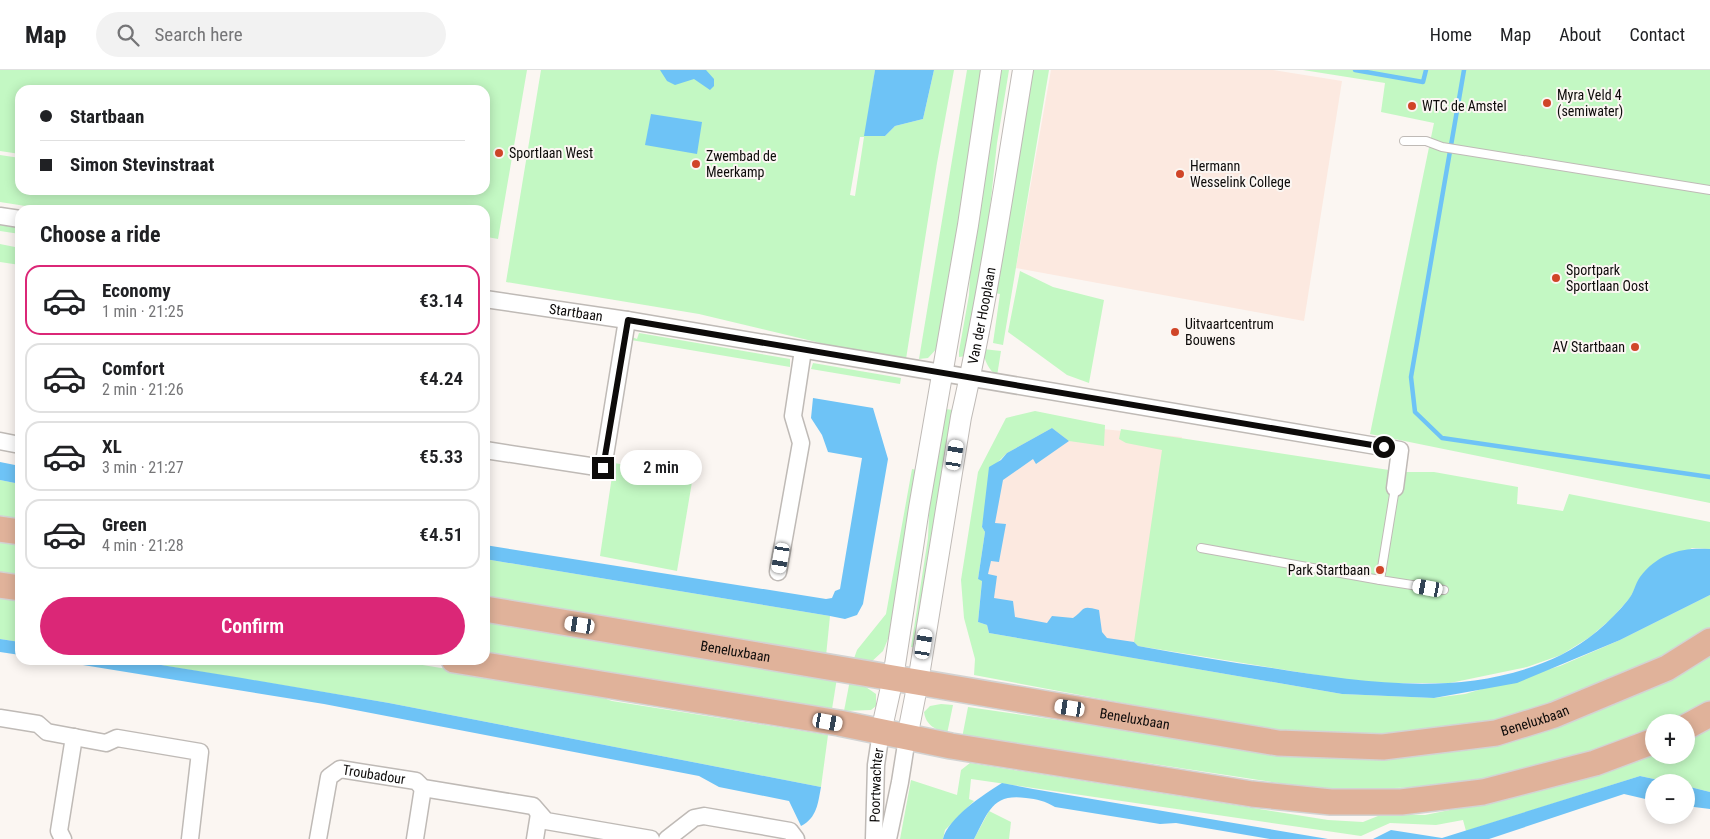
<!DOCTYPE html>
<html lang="en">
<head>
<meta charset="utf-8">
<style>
  :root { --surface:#fff; --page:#f2f2f2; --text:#202124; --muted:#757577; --line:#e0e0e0; --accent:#db2777 }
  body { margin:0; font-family:"Roboto Condensed",sans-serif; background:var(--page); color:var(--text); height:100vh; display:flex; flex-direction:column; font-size:19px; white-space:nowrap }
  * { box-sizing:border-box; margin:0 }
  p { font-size:16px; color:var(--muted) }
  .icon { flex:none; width:28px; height:28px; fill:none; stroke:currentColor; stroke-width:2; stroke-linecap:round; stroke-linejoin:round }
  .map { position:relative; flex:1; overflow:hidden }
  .side { position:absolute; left:15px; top:135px; width:475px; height:460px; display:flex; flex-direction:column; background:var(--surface); border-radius:15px; box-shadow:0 2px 12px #0003 }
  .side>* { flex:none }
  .guide { position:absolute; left:15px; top:15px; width:475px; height:110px; border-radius:15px; box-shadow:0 2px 12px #0003; display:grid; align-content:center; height:110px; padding:0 25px; background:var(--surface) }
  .controls { position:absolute; left:1645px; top:644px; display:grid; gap:10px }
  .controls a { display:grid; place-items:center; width:50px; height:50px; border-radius:50%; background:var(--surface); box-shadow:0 2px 12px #0003; font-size:25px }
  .end { position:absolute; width:22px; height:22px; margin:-11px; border:6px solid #0d0b0a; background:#fff; box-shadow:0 0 0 2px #fff }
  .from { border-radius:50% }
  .bubble { position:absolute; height:35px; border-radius:18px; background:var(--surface); box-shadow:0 2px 12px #0003; font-size:16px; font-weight:600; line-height:35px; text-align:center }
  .car { position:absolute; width:15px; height:30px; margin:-15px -8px; border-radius:6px; box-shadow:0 0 4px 1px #0007; background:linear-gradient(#fff 24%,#345 0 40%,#fff 0 76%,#345 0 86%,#fff 0) }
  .guide b { display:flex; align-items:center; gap:18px; height:48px; font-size:19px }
  .guide b+b { border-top:1px solid var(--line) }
  .guide i { width:12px; height:12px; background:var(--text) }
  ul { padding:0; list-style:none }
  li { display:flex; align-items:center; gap:15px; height:70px; margin:0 10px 8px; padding:0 15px; border:2px solid var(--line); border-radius:15px }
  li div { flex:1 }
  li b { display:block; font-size:19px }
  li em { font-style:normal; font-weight:600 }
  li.on { border-color:var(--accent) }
  li>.icon { width:45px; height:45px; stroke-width:1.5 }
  h2 { padding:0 25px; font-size:22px; line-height:60px }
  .cta { display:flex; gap:10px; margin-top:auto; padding:10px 25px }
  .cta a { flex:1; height:58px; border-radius:30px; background:var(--accent); color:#fff; font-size:20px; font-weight:600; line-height:58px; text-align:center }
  header { display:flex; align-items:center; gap:30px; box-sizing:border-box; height:70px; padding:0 25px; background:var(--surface); border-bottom:1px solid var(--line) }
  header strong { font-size:24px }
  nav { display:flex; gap:28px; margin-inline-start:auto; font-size:18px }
  .search { width:350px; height:45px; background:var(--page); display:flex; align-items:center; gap:12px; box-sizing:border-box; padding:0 18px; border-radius:28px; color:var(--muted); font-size:19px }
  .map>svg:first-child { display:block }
</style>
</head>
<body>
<header>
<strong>Map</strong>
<div class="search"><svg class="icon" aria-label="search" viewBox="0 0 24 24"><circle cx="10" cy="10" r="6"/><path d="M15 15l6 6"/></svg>Search here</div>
<nav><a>Home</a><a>Map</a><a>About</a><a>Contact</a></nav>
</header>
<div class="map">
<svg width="1710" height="769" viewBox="0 0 1710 769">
  <rect width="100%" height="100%" fill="#fbf6f2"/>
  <!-- commercial -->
  <g fill="#fce9e0">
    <polygon points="1051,0 1273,0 1342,11 1304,251 1016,198"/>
    <polygon points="1013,350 1182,367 1140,603 996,551 981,491"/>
  </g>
  <!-- green -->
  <g fill="#c3f8c3" fill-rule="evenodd">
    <polygon points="0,0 527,0 498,169 487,167 485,177 485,140 51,140 0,132 0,85 20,88 20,120 485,120 485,20 20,20 20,84 0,81"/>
    <path d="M 541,0 L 875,0 L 865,66 L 885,66 L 895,56 L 923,49 L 934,0 L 954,0 L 937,93 L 906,289 L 837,277 L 699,244 L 506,212 ZM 860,67 L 864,67 L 855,126 L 850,125 Z"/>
    <polygon points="967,0 984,0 940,275 928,288 919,289"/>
    <polygon points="999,0 1009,0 997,73 987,166 967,286 959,287 959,281 969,225 972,163"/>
    <polygon points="1028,0 1049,0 1003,275 993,273 1000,224 995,223"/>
    <polygon points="1303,0 1710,0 1710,433 1370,364 1434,53 1381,42 1385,13"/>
    <polygon points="0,155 20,158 20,164 0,161"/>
    <polygon points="0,174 20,178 20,195 0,192"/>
    <polygon points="1020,201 1053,217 1104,230 1089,313 1067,305 1008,262"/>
    <polygon points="639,263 790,289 790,297 631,270 632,267 637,269"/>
    <path d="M 983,279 L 1001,281 L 997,306 C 988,299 984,290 983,279 Z"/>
    <polygon points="813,293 901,308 900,314 811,299"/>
    <polygon points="945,339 953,340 927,490 925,530 918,578 911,577 928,468 930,423"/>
    <path d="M 1035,341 L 1105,355 L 1104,376 L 1069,371 L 1052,358 L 1007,383 L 992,398 L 982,457 L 985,462 L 978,509 L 982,510 L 978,552 L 987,555 L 989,563 L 1342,624 L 1434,628 L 1465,624 L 1560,596 L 1620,570 L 1710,525 L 1710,560 C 1676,580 1641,597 1605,613 C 1590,620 1575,628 1560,633 C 1457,667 1347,671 1240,655 L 974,605 L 975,589 L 964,548 L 961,510 L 978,402 L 1006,348 Z"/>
    <polygon points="1121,359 1402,402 1434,402 1518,417 1517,434 1563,441 1569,424 1710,452 1710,479 1692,478 1640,508 1630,528 1611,549 1590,567 1561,585 1527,597 1450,613 1384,613 1341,609 1138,576 1134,572 1162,380 1126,373 1119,369"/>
    <polygon points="614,393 693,406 677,501 600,486"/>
    <polygon points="912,399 917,400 890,564 883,581 869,594 852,594 857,580 886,544"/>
    <polygon points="0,410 20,414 20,457 0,454"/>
    <polygon points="0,472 20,475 20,510 0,507"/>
    <polygon points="485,489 830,546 826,586 485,532"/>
    <polygon points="0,526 20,530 20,572 0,569"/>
    <polygon points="485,552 837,608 832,639 485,587"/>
    <polygon points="1710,584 1710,632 1671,652 1654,652 1654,660 1634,668 1500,709 1429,717 1324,720 1121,689 962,668 968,637 1273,681 1563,652 1620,632 1679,603"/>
    <polygon points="130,590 392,590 583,621 612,631 828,665 821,717 389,633"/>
    <polygon points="850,610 863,615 876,624 876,636 871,640 844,641"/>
    <path d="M 941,634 L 953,635 L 947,664 C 936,659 926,656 924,642 L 930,636 Z"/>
    <polygon points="1710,652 1710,722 1686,716 1686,712 1668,712 1640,706 1466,761 1463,750 1436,755 1390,753 1361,766 971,709 969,729 974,731 945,760 943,769 900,769 911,710 957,725 961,700 970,693 1328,750 1363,752 1383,744 1425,745 1460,738 1459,731 1654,679 1654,685 1686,685 1686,664"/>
    <polygon points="989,741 1011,752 1009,769 974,769"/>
  </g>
  <!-- water -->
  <g fill="#6ec3f6">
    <polygon points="660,0 706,0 714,9 714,16 710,20 694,9 675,15 667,11"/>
    <polygon points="875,0 934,0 923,49 895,56 885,66 864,66"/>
    <polygon points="651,44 702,52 697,84 645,75"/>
    <polygon points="813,328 873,338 888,389 863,534 857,545 845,549 830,546 485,489 485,475 826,529 832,528 835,521 840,519 862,388 828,382 822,365 811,348"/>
    <path d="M 1052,358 L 1069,371 L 1036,394 L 1033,389 L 1003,410 L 995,453 L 1006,454 L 999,492 L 991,491 L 988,504 L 997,506 L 994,528 L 1013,531 L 1015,547 L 1047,553 L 1052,546 L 1073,548 C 1086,539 1080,535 1099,540 L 1102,562 L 1107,568 L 1134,572 L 1138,576 C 1183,584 1227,592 1272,598 C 1368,613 1470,629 1561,585 C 1587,572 1610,552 1628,530 C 1634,523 1635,514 1640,507 C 1658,483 1682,477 1710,479 L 1710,525 L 1620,570 L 1517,613 L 1434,628 L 1342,624 L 989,563 L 987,555 L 978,552 L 982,511 L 978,509 L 985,462 L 982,457 L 989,397 L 1001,390 L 1007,383 Z"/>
    <polygon points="0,392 20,396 20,414 0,410"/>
    <polygon points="0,569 20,572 20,585 0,582"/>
    <path d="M 52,590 L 130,590 L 242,608 L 389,633 L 821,717 C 818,733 817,748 801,756 L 789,731 L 719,717 L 699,706 L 324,634 Z"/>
    <polygon points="1640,706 1668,712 1654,712 1654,731 1624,724 1489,769 1373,769 1391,760 1442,768"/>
    <path d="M 1002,713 L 1033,719 L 1328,769 L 1270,769 L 1176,753 L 1160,754 L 1055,737 C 1045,731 1037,729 1026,728 C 992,723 988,743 974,769 L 943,769 C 948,748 984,724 1002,713 Z"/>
    <polygon points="1686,716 1710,722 1710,739 1686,736"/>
  </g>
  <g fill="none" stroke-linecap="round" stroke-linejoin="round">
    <!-- stream -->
    <g stroke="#6ec3f6" stroke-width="4.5">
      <polyline points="1355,0 1423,12 1426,0"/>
      <polyline points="1464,0 1411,307 1415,342 1442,368 1710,407"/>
    </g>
    <!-- service casing -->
    <g stroke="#bfbab6" stroke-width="10">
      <g id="service">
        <polyline points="1404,71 1426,71 1442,77 1710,120"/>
        <polyline points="1395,418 1380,510 1444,520"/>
        <polyline points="1201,478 1380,510"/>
      </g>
    </g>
    <!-- minor casing -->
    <g stroke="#bfbab6" stroke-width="19">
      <g id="minor">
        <polyline points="0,146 20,149"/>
        <path id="s1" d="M 485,229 L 627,250 L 1400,380 L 1395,418"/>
        <polyline points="0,371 20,375"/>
        <polyline points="485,380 603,398 627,250"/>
        <polyline points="778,502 801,373 793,346 803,280"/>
        <polyline points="0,648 38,654 47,662 106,673 117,668 200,682 190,769"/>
        <polyline points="63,769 59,761 74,667"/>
        <path id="s2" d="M 318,769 L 329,707 L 340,699 L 416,711 L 423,718 L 533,736 L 546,751 L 651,769"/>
        <polyline points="415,769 423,718"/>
        <polyline points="535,769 539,744"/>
        <polyline points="667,769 694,748 704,746 790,761 796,769"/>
        <path id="s3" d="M 874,769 L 876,695 L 881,662"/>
        <polyline points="888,769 900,712 907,668"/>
      </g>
    </g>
    <!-- tertiary casing -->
    <g stroke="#bfbab6" stroke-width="22">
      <g id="tertiary">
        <polyline points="881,662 893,608 919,438 968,155 991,0"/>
        <path id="s4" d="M 907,668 L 918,612 L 961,347 C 987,233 1004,116 1023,0"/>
      </g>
    </g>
    <!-- primary casing -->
    <g stroke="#d3d3d3" stroke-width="28">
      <g id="primary">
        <polyline points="0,459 20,462"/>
        <polyline points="0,515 20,518"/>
        <path id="s5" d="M 485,539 L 1278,673 L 1383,677 L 1496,663 L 1554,645 L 1667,598 L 1710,571"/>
        <polyline points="454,590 839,653 951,676 1252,724 1331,732 1401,732 1483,722 1595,693 1654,671"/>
        <polyline points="1686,657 1710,644"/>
      </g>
    </g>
    <!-- service -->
    <use href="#service" stroke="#fff" stroke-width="8"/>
    <!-- minor -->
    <use href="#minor" stroke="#fff" stroke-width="16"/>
    <!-- tertiary -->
    <use href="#tertiary" stroke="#fff" stroke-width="20"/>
    <!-- primary -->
    <use href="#primary" stroke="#e0b29a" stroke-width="25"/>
  </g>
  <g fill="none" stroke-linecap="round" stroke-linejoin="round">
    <!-- route -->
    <polyline stroke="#0d0b0a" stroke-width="6" points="603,398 628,250 1384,377"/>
  </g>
  <!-- markers -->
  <g fill="#d04528" stroke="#fbf6f2" stroke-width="2">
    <circle cx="1547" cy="33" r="5"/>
    <circle cx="1412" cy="36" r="5"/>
    <circle cx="499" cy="83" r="5"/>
    <circle cx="696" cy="94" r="5"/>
    <circle cx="1180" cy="104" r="5"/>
    <circle cx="1556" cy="208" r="5"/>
    <circle cx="1175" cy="262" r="5"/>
    <circle cx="1635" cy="277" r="5"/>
    <circle cx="1380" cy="500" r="5"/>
  </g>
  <g text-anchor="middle" stroke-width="4" stroke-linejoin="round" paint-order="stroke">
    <!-- poi labels -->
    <g font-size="14" fill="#0d0b0a" stroke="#fbf6f2" text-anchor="start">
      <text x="1557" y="30">Myra Veld 4<tspan x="1557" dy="16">(semiwater)</tspan></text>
      <text x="1422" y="41">WTC de Amstel</text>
      <text x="509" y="88">Sportlaan West</text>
      <text x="706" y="91">Zwembad de<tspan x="706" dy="16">Meerkamp</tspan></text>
      <text x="1190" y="101">Hermann<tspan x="1190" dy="16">Wesselink College</tspan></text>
      <text x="1566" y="205">Sportpark<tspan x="1566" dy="16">Sportlaan Oost</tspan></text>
      <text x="1185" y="259">Uitvaartcentrum<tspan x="1185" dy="16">Bouwens</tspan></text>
      <text x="1625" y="282" text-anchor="end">AV Startbaan</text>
      <text x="1370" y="505" text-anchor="end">Park Startbaan</text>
    </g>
    <!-- street labels -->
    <g font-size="14" fill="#0d0b0a" stroke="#fbf6f2">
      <text dy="5" stroke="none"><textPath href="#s1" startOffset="92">Startbaan</textPath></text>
      <text dy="5" stroke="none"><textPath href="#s4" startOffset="429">Van der Hooplaan</textPath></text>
      <text dy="5" stroke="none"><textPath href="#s5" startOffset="254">Beneluxbaan</textPath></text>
      <text dy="5" stroke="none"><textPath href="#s5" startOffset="659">Beneluxbaan</textPath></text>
      <text dy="5" stroke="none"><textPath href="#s5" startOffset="1064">Beneluxbaan</textPath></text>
      <text dy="5" stroke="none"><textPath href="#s2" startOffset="111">Troubadour</textPath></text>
      <text dy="5" stroke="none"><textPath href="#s3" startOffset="54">Poortwachter</textPath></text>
    </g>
  </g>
</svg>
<div class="controls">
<a>+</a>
<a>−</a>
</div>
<i class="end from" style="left:1384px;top:377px"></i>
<i class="end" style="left:603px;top:398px"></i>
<div class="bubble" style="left:620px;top:380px;width:82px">2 min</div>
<i class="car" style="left:955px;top:385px;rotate:9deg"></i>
<i class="car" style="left:781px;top:488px;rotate:190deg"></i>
<i class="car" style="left:1428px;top:518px;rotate:280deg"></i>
<i class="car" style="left:580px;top:555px;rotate:279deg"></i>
<i class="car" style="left:924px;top:574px;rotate:9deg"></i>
<i class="car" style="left:1070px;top:638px;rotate:279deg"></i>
<i class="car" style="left:828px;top:652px;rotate:100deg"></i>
<div class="guide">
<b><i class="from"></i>Startbaan</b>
<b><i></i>Simon Stevinstraat</b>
</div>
<section class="side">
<h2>Choose a ride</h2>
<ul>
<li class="on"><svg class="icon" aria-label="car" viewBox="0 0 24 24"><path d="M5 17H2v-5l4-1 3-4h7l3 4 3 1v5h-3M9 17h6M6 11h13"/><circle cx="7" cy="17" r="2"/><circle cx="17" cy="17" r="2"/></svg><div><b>Economy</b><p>1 min · 21:25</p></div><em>€3.14</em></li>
<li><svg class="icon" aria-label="car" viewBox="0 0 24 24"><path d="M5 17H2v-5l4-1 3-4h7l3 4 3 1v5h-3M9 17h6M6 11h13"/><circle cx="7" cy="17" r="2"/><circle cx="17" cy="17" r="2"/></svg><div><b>Comfort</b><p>2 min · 21:26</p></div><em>€4.24</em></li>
<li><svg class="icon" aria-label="car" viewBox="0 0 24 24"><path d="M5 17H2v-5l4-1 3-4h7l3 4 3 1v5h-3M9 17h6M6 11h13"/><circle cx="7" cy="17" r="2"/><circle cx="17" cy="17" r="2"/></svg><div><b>XL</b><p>3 min · 21:27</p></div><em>€5.33</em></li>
<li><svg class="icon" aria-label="car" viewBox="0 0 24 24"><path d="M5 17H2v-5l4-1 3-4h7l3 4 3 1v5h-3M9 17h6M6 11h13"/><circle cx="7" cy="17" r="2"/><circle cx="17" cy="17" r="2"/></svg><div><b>Green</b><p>4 min · 21:28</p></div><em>€4.51</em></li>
</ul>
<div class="cta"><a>Confirm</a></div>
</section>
</div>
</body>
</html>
